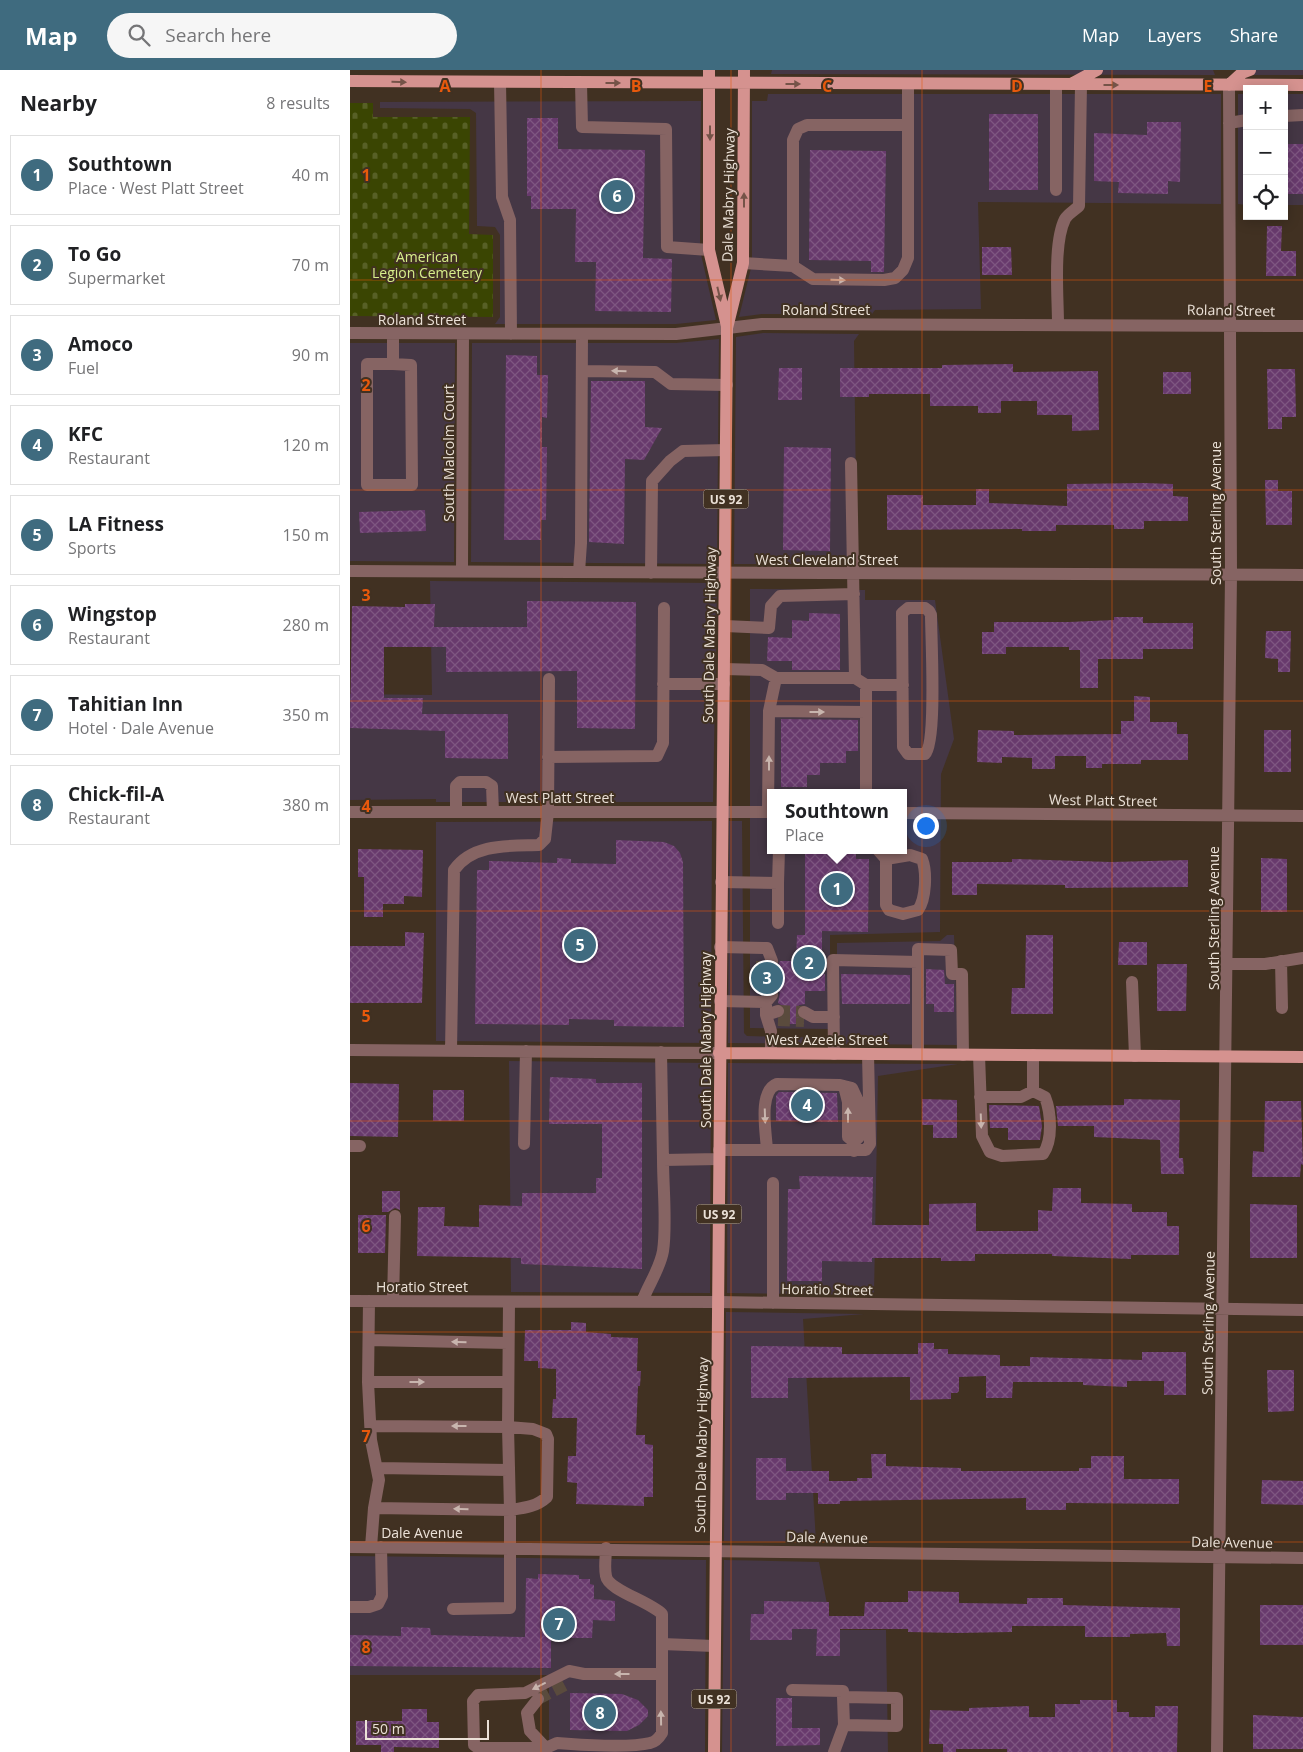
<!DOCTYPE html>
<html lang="en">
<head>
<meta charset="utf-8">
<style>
	body { margin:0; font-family:"Open Sans",sans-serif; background:#f6f6f6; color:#202124 }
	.controls { position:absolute; right:15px; top:15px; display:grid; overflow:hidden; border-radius:0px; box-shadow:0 2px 12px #0003 }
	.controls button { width:45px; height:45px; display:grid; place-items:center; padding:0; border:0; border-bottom:1px solid #e0e0e0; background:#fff; color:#202124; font:25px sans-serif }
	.scale { position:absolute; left:15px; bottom:12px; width:124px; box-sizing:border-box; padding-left:5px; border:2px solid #ebe1d7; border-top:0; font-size:14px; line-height:18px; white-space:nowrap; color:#ebe1d7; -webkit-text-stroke:4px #413122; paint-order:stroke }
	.you { position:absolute; left:575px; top:755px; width:18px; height:18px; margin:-12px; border:4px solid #fff; border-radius:50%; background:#1a73e8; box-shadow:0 0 0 8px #1a73e833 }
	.badge { display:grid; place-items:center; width:32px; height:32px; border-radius:50%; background:#3f6b7f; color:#fff; font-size:16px; font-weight:700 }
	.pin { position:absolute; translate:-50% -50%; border:2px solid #fff; box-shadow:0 1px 5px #0006 }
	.popup { position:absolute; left:417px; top:719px; width:140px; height:65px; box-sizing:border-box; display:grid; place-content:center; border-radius:0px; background:#fff; filter:drop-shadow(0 1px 4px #0005); font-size:16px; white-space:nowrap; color:#757577 }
	.popup b { font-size:19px; color:#202124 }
	.popup::after { content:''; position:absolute; left:50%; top:100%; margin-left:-10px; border:10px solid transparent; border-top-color:#fff }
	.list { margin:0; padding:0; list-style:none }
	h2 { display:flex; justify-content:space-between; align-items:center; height:65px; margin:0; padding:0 20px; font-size:21px }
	h2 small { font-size:16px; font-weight:400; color:#757577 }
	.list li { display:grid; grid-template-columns:32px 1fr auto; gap:15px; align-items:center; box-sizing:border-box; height:80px; margin:0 10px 10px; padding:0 10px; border:1px solid #e0e0e0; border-radius:0px }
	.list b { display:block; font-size:19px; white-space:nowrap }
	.list p { margin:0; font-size:16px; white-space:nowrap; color:#757577 }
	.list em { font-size:16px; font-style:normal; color:#757577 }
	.icon { flex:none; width:28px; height:28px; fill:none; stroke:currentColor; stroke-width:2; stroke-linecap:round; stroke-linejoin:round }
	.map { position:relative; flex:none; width:953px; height:1682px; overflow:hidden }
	header { display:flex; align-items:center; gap:30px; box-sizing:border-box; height:70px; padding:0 25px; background:#3f6b7f; color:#fff }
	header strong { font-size:24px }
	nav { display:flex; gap:28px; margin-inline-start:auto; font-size:18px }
	.search { width:350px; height:45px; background:#f6f6f6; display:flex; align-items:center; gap:12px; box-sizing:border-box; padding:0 18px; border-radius:28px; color:#757577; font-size:19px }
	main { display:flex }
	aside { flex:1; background:#fff }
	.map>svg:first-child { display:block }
	.commercial { fill:#453745; fill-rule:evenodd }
	.cemetery { fill:url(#cemetery-stones) }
	.building { fill:url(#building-cross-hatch) }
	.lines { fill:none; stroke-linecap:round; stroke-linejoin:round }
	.minor-tunnel { stroke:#5a4b3d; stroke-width:12; stroke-dasharray:12 6; stroke-linecap:butt }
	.minor { stroke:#866463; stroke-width:12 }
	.major { stroke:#d5928f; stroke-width:12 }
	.oneway { fill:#755348 }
	.oneway2 { fill:#c8b5ae }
	.grid { fill:none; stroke:#e8590c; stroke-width:1; stroke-opacity:0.55 }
	.labels { text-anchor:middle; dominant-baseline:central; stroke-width:4; stroke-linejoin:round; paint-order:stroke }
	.shield { fill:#413122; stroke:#b8aca1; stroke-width:1 }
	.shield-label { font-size:12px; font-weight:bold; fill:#ebe1d7 }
	.street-label { font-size:14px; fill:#ebe1d7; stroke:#413122 }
	.park-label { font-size:14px; fill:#d7ee8b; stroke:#413122 }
	.grid-label { font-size:16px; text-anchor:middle; font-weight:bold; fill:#e8590c; stroke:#413122; stroke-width:4; stroke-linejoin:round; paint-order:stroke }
</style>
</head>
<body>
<header>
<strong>Map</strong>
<div class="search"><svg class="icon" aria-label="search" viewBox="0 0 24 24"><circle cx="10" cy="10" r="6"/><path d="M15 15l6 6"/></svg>Search here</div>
<nav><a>Map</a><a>Layers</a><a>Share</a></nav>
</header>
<main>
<aside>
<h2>Nearby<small>8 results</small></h2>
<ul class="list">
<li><span class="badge">1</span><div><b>Southtown</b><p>Place · West Platt Street</p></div><em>40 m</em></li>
<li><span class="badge">2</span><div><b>To Go</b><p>Supermarket</p></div><em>70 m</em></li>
<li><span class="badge">3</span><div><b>Amoco</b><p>Fuel</p></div><em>90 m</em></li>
<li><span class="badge">4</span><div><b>KFC</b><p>Restaurant</p></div><em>120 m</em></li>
<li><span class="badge">5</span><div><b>LA Fitness</b><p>Sports</p></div><em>150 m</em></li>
<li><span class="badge">6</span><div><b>Wingstop</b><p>Restaurant</p></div><em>280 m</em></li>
<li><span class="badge">7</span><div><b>Tahitian Inn</b><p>Hotel · Dale Avenue</p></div><em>350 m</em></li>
<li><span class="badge">8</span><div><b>Chick-fil-A</b><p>Restaurant</p></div><em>380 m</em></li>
</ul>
</aside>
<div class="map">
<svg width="953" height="1682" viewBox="0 0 953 1682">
	<defs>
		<pattern id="cemetery-stones" width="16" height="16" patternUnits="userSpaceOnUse" patternTransform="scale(1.25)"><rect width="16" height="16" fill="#3a4502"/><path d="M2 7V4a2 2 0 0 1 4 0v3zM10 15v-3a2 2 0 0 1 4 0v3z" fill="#576026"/></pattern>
		<pattern id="building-cross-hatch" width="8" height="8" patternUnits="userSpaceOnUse" patternTransform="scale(1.25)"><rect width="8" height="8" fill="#683a6d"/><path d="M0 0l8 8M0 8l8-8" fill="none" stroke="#7e5681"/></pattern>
	</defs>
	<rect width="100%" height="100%" fill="#413122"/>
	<path class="commercial" d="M422,0H863L865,5L421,4Z
		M896,0H953V5H894Z
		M418,24H871V134L628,132L631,239L525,240L522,244H412L389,247L402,194V31H417Z
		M888,24H897V135L888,134Z
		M934,24H953V135H934Z
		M351,31L350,180L366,250L326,254H145L150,247V165L145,157L127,156L126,43L120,39L30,38V32Z
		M413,263L509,264L504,271L507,494H384L386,267Z
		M369,269L367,494L121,492L122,273H326Z
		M0,273H105L104,492L0,491Z
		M80,511L367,513L363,732H86V729L0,730V624L82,625Z
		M400,519L515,520V530H585L604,669L591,704L590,862L480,865V959L400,958ZM421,723H553V780H421Z
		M362,751L361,973L86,971V752Z
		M379,751H392L394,963L397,966L480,968L487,959V873L590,871L597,865H604L608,975L378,973Z
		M159,991L361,993L360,1223L161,1222Z
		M378,993L608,994L528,1006L524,1225L377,1223Z
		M376,1242L514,1244L453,1249L466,1472L374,1471Z
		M0,1486L356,1490L355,1682H199V1605H0Z
		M374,1490L469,1492L482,1560H536L538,1682H372Z"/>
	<path class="cemetery" d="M0,33H23V47H120L119,164L143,165V247L0,246Z"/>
	<path class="building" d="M639,44H688V120H639Z
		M177,48H208V79L295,80L293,188L322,189L321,242L245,241L246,192H225L226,139H181V126H177Z
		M797,52H831L830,112L818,111V124L768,123L769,112L744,111V63L797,65Z
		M934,74H953V124H934Z
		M460,80L536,81L534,202H521V191L459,190Z
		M917,156H932L931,181H946V206H916Z
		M632,177H661L662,205H632Z
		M156,285L187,286V305H198L197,348L192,347V377H197L196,450H191V470H154Z
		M663,294V302L748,301L749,360L722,361V345H687V331H651V343H628V336H580V324H519V327H490V298H592V295Z
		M429,298H452V330H428Z
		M917,299H945L946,347H932V359H918Z
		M813,302H841V324H813Z
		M241,311H295V357L312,358L294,390L275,389L274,474L239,472Z
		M434,377L481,378L480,481L433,480Z
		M915,410H928V421H942V455H916Z
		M794,413L823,414V426L838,427V451H794V459H764V455H706V461H672V459L537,460V425H573V435H626V419H639V433L717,436V414Z
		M75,440L76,461L10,463L9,442Z
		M177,531L286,532L285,659L227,658V601L96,602V577H34V628H73L72,644H158V689L95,688V661L0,658L2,536L55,537V534H85L84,557H177Z
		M459,543L490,544V600H442V591H417L418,567L442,568V550L459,551Z
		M764,547H793V553H843V579H793V589H748V618H730V580H719V577H656V584H632V562H644V552H719L764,550Z
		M916,561H941L940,602H928V589L915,588Z
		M784,626L800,627V652H827V664H838V690H791V694H752V698H736V686H705V699H682V688L652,687V693L627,692L628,660L664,661V665L771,664V651H784Z
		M431,649L508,650V681H496V693H470V705H457V717H431Z
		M914,660H941V702H914Z
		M266,770L314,772L324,776L330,783L333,792L334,957L264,956V950L219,949V955L125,954L127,800H139V791L207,793V788L221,789V793L266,794Z
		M8,779L73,780L72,827L54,826V834H33V847H14V807H8Z
		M455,780H506V789H519L518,862L472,861V904H475V921H455V934L449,935L446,942L454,954H428V950L436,943V938L428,933L430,923L427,919L420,917L412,924H407V891H413L417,897L421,899L428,896L430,891H446L447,865H455Z
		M911,788L937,789V842H911Z
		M662,789L761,792L838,790V817L715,818V815L627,814V825H602V792H662Z
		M55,862L74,863L72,933H0V876H55Z
		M676,865H703V944H661L662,918H675Z
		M769,872H797V895H768Z
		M807,894H837L836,941H807Z
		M576,899L594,900L595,914H604V942H584V934H576Z
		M491,904L560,905V934H492Z
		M200,1007L246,1009V1013H292V1199L171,1194V1188L67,1186L68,1137H95L94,1156L129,1157V1135L172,1136V1123H246V1108H252V1054H199Z
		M0,1013L49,1014L48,1067L0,1066Z
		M83,1020H114V1051H83Z
		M429,1022L487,1023L488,1052L426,1051V1026Z
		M572,1029L607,1030V1068H583V1055H572Z
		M774,1029L830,1030L829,1088H833L834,1104H811L810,1070L744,1067V1056H708L706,1036L774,1035Z
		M915,1031H951L953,1095L951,1094L950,1107H902L903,1081L914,1082Z
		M639,1035L689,1036L692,1056L690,1070H658V1058H640Z
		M449,1106L523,1107L522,1155H579V1134L626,1133V1161H688V1140L702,1141L703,1118H731V1133L782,1134V1142H817V1156H829V1185H781V1189L702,1186V1184H625V1191H591V1188H522V1192L472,1191V1211H437L438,1119H450Z
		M32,1121H50V1140L45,1138L38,1142H32Z
		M900,1134L947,1135V1188H900Z
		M8,1145H36L35,1183H8Z
		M221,1252L236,1253V1262L261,1264V1267L288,1268L287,1301H291L290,1316H288L286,1365H295V1374L303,1375V1427H294V1436L226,1434L227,1413L217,1412L218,1386H226L227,1348H202L203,1329H206V1299L188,1298V1291H174L175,1260H221Z
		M568,1273H584V1279H598V1284L650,1285V1296H680V1287L792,1290V1282H836V1325H814V1311H777V1317L733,1315V1312H663L662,1328H636V1306L609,1307V1321L607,1323H601V1329L560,1330V1307L438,1308V1328H401V1276L492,1277V1284H568Z
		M917,1300H944V1341L918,1342Z
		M521,1384H536V1396L611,1398V1401H729V1398H741V1386H774V1409H829V1434L716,1433V1440H676V1428L490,1431V1434H468V1423H436V1430H406V1388H436V1401H479V1411H507V1408H522Z
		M912,1410L953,1411V1435L911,1434Z
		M188,1504L229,1505V1509H240V1514L244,1515V1529L265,1531V1551L243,1550L242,1568H201V1598L0,1596V1565L51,1566V1557L80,1558L81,1565L175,1567L176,1508L188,1509Z
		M558,1521L609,1522V1533L677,1534V1528H713V1535L830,1538V1576H817L816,1563L780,1564V1567H735V1556H662V1562L608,1563L558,1562V1559H490V1586H466L467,1559H442V1570H400L401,1544H414V1531L479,1532V1546H514L515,1532H558Z
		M910,1535H953V1575H910Z
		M220,1623L272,1624L288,1630L298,1640V1646L289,1655L277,1661L220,1660Z
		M426,1628H442V1658H470V1675L426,1676Z
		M730,1630H767V1642H779V1647H805V1636H828L827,1682H657V1679H606V1682H593V1674H579L580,1640L619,1641V1638L679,1636V1647H705V1634H730Z
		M52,1639H77V1652H89V1678L44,1677V1682H31V1675H6V1651H52Z
		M903,1645L953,1647V1679H903Z"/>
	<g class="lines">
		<path class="minor-tunnel" d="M412,891V925
			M422,925V891
			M428,941L454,942
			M428,950L454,951
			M188,1629L219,1613"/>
		<path class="minor" d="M150,12L152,127L160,150L161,264
			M231,13L232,57L316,59L317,177L359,180
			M706,15V120
			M934,46L953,45
			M879,53L897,50
			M393,193L443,196L463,209L534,210L545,208L553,200L558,188V14
			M443,196V70L448,59L457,55H558
			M708,254C708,227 703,173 715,149C718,144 725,140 729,136L731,15
			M0,263L326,264L412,254L953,256
			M43,264V294H17V415H62L61,295L43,294
			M232,301L305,302L321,314L377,315
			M501,393L505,608L516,615V723
			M0,501L953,505
			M112,501L113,264
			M229,502L231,473L232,264
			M301,503L302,411L320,391L333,381L376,380
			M558,538H575L579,541L581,545C581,566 587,673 575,684H558L553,677L552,543Z
			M375,556L419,558L421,536L430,526L504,524
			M374,599L412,600L426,608H505
			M313,614H374
			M516,615H553
			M419,641L516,642
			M198,687L307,686L313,673L314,538
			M0,742H421
			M106,742V716L110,712H136L142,716L143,742
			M418,742L419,641L426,608
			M553,743L953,746
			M528,780L536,789V835L539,840L553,844L568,840C576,829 577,802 572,789L560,785L536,789
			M371,812L428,813L429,780
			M428,853V813
			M370,877L417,878L422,891
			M931,891L932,938
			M878,894H915L953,888
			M782,912L785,986
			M422,925L416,932V945L428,941
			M370,931L416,932
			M454,942L463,947H484
			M416,945L421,961V983
			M0,980L369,983
			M101,981L104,800C123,773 160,776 189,775L195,769L198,742L199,609
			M311,982L313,1090L369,1089
			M484,984L483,890L568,892
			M568,984V879L601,880L602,904H612L613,985
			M629,985L632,1066L640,1082L652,1086L693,1084C703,1070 701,1042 695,1027L683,1021
			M683,985V1021
			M494,1016L498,1032V1067L504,1072
			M630,1027H671L683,1021
			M174,1074L176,981
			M0,1076H10
			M369,1080H516L520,1074L518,984
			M417,1080C416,1062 408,1021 427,1014L490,1015L502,1018L508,1031L509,1067L504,1072V1081
			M0,1231L368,1232L953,1240
			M19,1231L18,1312L21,1370L29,1410L24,1438L21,1477
			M43,1231L45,1146
			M292,1232C298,1215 310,1199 313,1181C317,1155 313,1117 313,1090
			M423,1233V1113
			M19,1270L158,1273
			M18,1312H158
			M21,1356L158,1357L160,1440L24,1438
			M27,1398L158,1400
			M0,1477L953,1488
			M256,1478C256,1487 254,1497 256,1506C258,1520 299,1531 312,1544V1663C309,1668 306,1672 300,1673C280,1678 230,1675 207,1673L196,1678H128L124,1675L123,1631L128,1625L175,1623L219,1601L234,1604H311
			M0,1537H19L28,1534L32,1526L31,1477
			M103,1539L160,1538V1440C174,1438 186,1437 197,1427L198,1369L196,1364L183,1359L158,1357L159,1232
			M312,1574L364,1576
			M442,1620L493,1621V1627
			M188,1629L177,1643L180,1661L196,1678V1682
			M484,1682L494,1655L493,1627L547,1628V1656L494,1655
			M867,1682L881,505L879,15"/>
		<path class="major" d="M359,0V180L377,256
			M0,11L953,15
			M721,14L747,0
			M879,15L892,3L900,0
			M369,983L953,987
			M364,1682L377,258L393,193L394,0"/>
	</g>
	<defs><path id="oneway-solid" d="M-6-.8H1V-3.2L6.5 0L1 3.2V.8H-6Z" transform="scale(1.25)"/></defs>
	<g class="oneway">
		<use href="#oneway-solid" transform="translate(49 12) rotate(1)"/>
		<use href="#oneway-solid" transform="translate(263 13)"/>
		<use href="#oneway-solid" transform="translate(443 14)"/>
		<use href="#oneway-solid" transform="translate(761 15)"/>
		<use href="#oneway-solid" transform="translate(360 63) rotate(90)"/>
		<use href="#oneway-solid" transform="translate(394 130) rotate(-90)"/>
		<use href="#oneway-solid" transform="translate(369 224) rotate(77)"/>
	</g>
	<g class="oneway2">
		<use href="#oneway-solid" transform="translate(488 210) rotate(1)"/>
		<use href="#oneway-solid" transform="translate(269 301) rotate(-179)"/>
		<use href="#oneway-solid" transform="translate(467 642)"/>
		<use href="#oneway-solid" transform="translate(419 693) rotate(-90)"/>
		<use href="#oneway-solid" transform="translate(498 1045) rotate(-90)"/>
		<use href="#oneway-solid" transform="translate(415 1046) rotate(88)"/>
		<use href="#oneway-solid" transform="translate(631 1051) rotate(88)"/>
		<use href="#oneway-solid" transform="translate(109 1272) rotate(-179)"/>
		<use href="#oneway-solid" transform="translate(67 1312)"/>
		<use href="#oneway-solid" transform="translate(109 1356) rotate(-180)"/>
		<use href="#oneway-solid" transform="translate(111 1439) rotate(-179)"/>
		<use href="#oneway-solid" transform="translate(272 1604) rotate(180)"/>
		<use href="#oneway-solid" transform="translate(189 1616) rotate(153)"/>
		<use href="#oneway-solid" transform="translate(311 1648) rotate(-91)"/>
	</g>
	<path class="grid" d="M191,0V1682M381,0V1682M572,0V1682M762,0V1682M0,210H953M0,420H953M0,631H953M0,841H953M0,1051H953M0,1262H953M0,1472H953"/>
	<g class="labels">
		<g class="shield">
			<rect x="353.5" y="419.5" width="45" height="19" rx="4"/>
			<rect x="346.5" y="1134.5" width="45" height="19" rx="4"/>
			<rect x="341.5" y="1619.5" width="45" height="19" rx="4"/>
		</g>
		<g class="shield-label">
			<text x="376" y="429">US 92</text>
			<text x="369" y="1144">US 92</text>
			<text x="364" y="1629">US 92</text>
		</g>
		<g class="street-label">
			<text transform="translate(378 125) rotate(-89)">Dale Mabry Highway</text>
			<text x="476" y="239">Roland Street</text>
			<text transform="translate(881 240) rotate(1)">Roland Street</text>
			<text x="72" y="249">Roland Street</text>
			<text transform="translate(98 383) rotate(-90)">South Malcolm Court</text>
			<text transform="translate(865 443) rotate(-90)">South Sterling Avenue</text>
			<text x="477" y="489">West Cleveland Street</text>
			<text transform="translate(359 565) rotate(-89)">South Dale Mabry Highway</text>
			<text x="210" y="727">West Platt Street</text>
			<text transform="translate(753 730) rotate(1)">West Platt Street</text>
			<text transform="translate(863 848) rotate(-90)">South Sterling Avenue</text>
			<text x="477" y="969">West Azeele Street</text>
			<text transform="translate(355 970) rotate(-90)">South Dale Mabry Highway</text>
			<text x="72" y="1216">Horatio Street</text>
			<text transform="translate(477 1219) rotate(1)">Horatio Street</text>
			<text transform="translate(858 1253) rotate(-89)">South Sterling Avenue</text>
			<text transform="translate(351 1375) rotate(-89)">South Dale Mabry Highway</text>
			<text x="72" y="1462">Dale Avenue</text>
			<text transform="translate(477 1467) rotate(1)">Dale Avenue</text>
			<text transform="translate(882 1472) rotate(1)">Dale Avenue</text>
		</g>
		<g class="park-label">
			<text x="77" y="186">American<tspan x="77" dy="16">Legion Cemetery</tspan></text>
		</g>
	</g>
	<g class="grid-label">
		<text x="95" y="22">A</text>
		<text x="286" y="22">B</text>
		<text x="477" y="22">C</text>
		<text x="667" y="22">D</text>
		<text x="858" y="22">E</text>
		<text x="16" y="111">1</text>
		<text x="16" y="321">2</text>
		<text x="16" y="531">3</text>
		<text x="16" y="742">4</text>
		<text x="16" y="952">5</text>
		<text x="16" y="1162">6</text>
		<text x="16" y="1372">7</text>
		<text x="16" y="1583">8</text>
	</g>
</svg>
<div class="controls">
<button>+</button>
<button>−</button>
<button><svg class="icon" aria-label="locate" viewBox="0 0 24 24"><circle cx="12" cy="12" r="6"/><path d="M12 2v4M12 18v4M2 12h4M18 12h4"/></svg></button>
</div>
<div class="scale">50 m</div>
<div class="you"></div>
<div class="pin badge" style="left:487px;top:819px">1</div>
<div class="popup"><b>Southtown</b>Place</div>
<div class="pin badge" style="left:459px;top:893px">2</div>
<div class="pin badge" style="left:417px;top:908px">3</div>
<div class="pin badge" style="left:457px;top:1035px">4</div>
<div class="pin badge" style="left:230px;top:875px">5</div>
<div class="pin badge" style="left:267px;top:126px">6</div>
<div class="pin badge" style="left:209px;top:1554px">7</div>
<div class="pin badge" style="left:250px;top:1643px">8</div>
</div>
</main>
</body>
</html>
